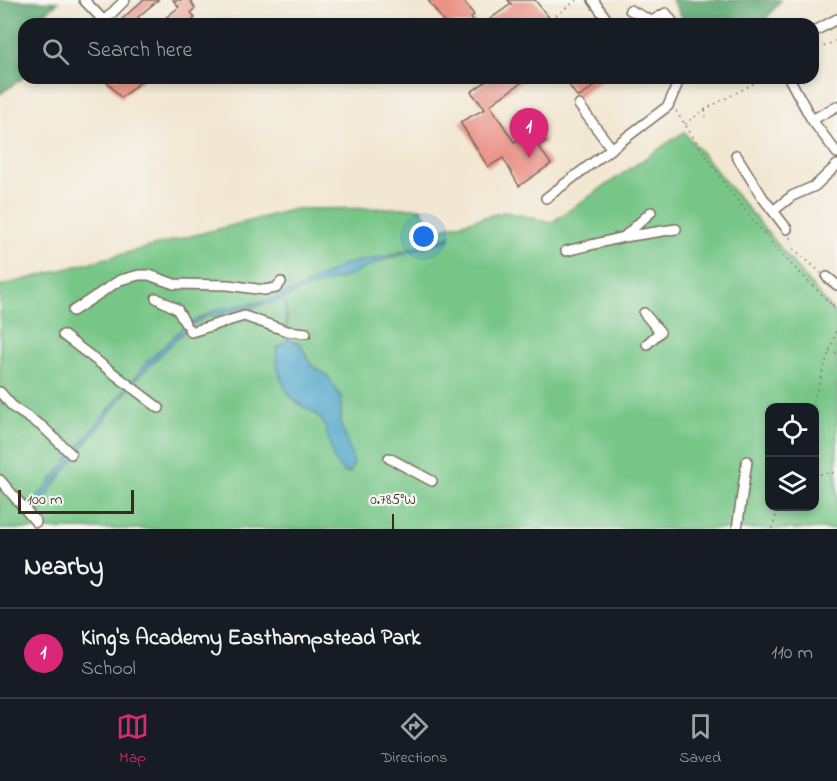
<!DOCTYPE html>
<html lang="en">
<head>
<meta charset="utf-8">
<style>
	body { margin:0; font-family:"Indie Flower",sans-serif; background:#242831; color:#f1f3f6 }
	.controls { position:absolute; right:18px; bottom:18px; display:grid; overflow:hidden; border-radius:12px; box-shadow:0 3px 9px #0003 }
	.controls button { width:54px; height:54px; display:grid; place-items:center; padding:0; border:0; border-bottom:2px solid #363941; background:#171b24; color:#f1f3f6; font:30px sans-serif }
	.scale { position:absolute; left:18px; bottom:15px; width:116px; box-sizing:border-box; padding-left:6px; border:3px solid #3b2a1e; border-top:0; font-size:16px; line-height:21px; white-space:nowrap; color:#3b2a1e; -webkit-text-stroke:4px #f6f6f2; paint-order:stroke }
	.you { position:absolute; left:424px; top:237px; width:21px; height:21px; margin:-15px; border:4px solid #fff; border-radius:50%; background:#1a73e8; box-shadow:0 0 0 9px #1a73e833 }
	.badge { display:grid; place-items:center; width:39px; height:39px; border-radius:50%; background:#db2777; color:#fff; font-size:20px; font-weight:700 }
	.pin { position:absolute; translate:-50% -50px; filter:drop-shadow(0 2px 3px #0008) }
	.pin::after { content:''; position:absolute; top:32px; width:21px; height:18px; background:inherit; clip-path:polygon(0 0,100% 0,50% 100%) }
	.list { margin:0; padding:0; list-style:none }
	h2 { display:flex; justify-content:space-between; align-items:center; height:78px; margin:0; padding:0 24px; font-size:26px }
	h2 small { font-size:20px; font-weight:400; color:#9ea1a6 }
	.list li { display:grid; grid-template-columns:39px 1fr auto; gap:18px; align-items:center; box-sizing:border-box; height:90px; padding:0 24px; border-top:2px solid #363941 }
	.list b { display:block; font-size:22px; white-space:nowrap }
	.list p { margin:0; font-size:20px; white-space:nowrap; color:#9ea1a6 }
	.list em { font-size:20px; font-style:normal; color:#9ea1a6 }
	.icon { flex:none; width:33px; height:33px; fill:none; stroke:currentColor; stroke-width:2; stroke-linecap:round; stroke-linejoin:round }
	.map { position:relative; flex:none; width:837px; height:529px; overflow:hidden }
	.search { position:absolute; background:#171b24; box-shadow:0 3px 9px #0003; left:18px; right:18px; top:18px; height:66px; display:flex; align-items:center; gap:15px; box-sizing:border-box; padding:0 21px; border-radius:18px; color:#9ea1a6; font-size:22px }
	.sheet { height:168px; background:#171b24 }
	nav { display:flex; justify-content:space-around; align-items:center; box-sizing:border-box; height:84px; border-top:2px solid #363941; background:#171b24; font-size:16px; color:#9ea1a6 }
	nav a { display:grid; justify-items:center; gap:3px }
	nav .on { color:#db2777 }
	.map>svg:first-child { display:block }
	.green { fill:#77c687; stroke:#597852; stroke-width:1.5; fill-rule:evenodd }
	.forest { fill:#61ab74; stroke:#4e6a49; stroke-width:1.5 }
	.water { fill:#4ba5c9; stroke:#436874; stroke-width:1.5 }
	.building { fill:#ea9387 }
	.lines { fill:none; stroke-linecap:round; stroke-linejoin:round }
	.minor-casing { stroke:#7b6c5d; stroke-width:12 }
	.path { stroke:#7b6c5d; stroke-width:1.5; stroke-dasharray:1.5 4.5; stroke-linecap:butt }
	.minor { stroke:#fff; stroke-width:9 }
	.ticks { fill:none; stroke:#3b2a1e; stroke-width:2 }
	.ticks-label { font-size:15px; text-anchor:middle; fill:#3b2a1e; stroke:#f6f6f2; stroke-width:4.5; stroke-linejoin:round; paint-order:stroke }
</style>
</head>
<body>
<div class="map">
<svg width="837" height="529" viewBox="0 0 837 529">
	<rect width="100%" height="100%" fill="#f6f6f2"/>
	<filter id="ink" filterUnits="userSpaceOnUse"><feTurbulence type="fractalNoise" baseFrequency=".0167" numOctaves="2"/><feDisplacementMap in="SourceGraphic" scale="12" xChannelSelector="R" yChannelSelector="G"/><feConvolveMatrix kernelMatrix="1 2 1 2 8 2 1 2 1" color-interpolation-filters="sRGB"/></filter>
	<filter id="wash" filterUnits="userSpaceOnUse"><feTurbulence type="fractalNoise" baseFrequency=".008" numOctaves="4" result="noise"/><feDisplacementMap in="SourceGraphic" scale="24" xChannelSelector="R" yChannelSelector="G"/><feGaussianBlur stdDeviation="1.35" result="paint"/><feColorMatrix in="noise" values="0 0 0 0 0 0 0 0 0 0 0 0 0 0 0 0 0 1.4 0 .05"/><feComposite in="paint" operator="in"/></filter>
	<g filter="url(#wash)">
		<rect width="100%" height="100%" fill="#f2e7d2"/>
		<path class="green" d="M684,132L837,316V529H0V286L295,209L421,208L432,231L504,212L552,222ZM770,407H814V506H770Z"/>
		<path class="forest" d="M0,0L58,2L33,24H24V77L0,94Z
			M672,0H781L762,24H686Z"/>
		<path class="water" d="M451,236L449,240L386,259L345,277L299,291L298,289L346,264L388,256Z
			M296,290L297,293L275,302L206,317L190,326L136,379L52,487L38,514L34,515L29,508L147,362L186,325L215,310L261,302Z
			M285,299L289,340L300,343L312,366L327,375L341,397V425L354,463L351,472L346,473C328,462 332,440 323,423C318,413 310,411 302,406C284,396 274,367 277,348L287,341Z"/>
		<g id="blocks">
			<path class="building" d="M143,0H158L138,17L144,24H125L121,20Z
				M173,0H190L195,8L191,12L195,18L188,24H158L179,7Z
				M428,0H463L474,15L471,17L476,24H445Z
				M508,0H535L554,24H483L511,4Z
				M104,78H145L121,98Z
				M491,78H528L490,105L514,142L536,127L546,142L538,146L551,164L519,186L503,158L488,167L460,122L485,109L471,92Z
				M564,78H605L578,98Z"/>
		</g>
	</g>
	<g filter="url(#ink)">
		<use href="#blocks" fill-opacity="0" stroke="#7b6c5d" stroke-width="1.5"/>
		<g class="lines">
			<g class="minor-casing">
				<path id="minor" d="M84,0L104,21L125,0
					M593,0L610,24
					M630,10L652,21L666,13L674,24
					M813,32L837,19
					M789,78L812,120L837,153
					M579,105L612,149
					M812,120L837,106
					M736,155L763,198L787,229
					M546,198L668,106L680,78
					M773,211L792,196L815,186L837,165
					M624,237L651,212
					M566,251L624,237L676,229
					M827,277L837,285
					M156,298L177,309L185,323
					M73,311L120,280L139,275H149L174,284L228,285L264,290L276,288L281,282
					M644,313L660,332L647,344
					M189,329L191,332L244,316L287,331L306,333
					M63,335L159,408
					M0,392L14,408L43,427L71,454
					M389,458L432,481
					M0,480L36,522
					M737,529L747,461"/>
			</g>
			<path class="path" d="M551,19L577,0
				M813,52L837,40
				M705,110L706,117
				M676,111L728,189L780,253L837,310
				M685,124L704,110L764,78
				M790,237L793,248L821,273
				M832,305L837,303
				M829,351L837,353
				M811,407L837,328
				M814,475L837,472
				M772,529L779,506"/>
			<use href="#minor" class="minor"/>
		</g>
	</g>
	<path class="ticks" d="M393,514V529"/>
	<g class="ticks-label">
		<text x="393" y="504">0.785°W</text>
	</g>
</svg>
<div class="controls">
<button><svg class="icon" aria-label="locate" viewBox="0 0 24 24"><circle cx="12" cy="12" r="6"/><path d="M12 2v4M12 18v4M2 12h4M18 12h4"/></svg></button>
<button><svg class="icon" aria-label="layers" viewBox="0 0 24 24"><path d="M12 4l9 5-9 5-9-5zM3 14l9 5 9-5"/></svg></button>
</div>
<div class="scale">100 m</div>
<div class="you"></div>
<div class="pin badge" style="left:529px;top:158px">1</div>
<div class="search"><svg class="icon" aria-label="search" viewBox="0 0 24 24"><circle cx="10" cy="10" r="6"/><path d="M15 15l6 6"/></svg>Search here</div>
</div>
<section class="sheet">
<h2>Nearby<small></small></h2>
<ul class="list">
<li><span class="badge">1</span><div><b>King's Academy Easthampstead Park</b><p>School</p></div><em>110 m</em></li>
</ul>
</section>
<nav>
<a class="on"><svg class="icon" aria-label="map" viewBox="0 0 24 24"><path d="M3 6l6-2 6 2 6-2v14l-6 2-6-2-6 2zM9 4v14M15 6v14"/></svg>Map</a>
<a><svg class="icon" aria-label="directions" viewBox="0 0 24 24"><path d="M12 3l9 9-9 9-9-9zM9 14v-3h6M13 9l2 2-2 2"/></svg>Directions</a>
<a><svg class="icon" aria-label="saved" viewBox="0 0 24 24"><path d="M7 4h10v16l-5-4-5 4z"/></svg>Saved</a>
</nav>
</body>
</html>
